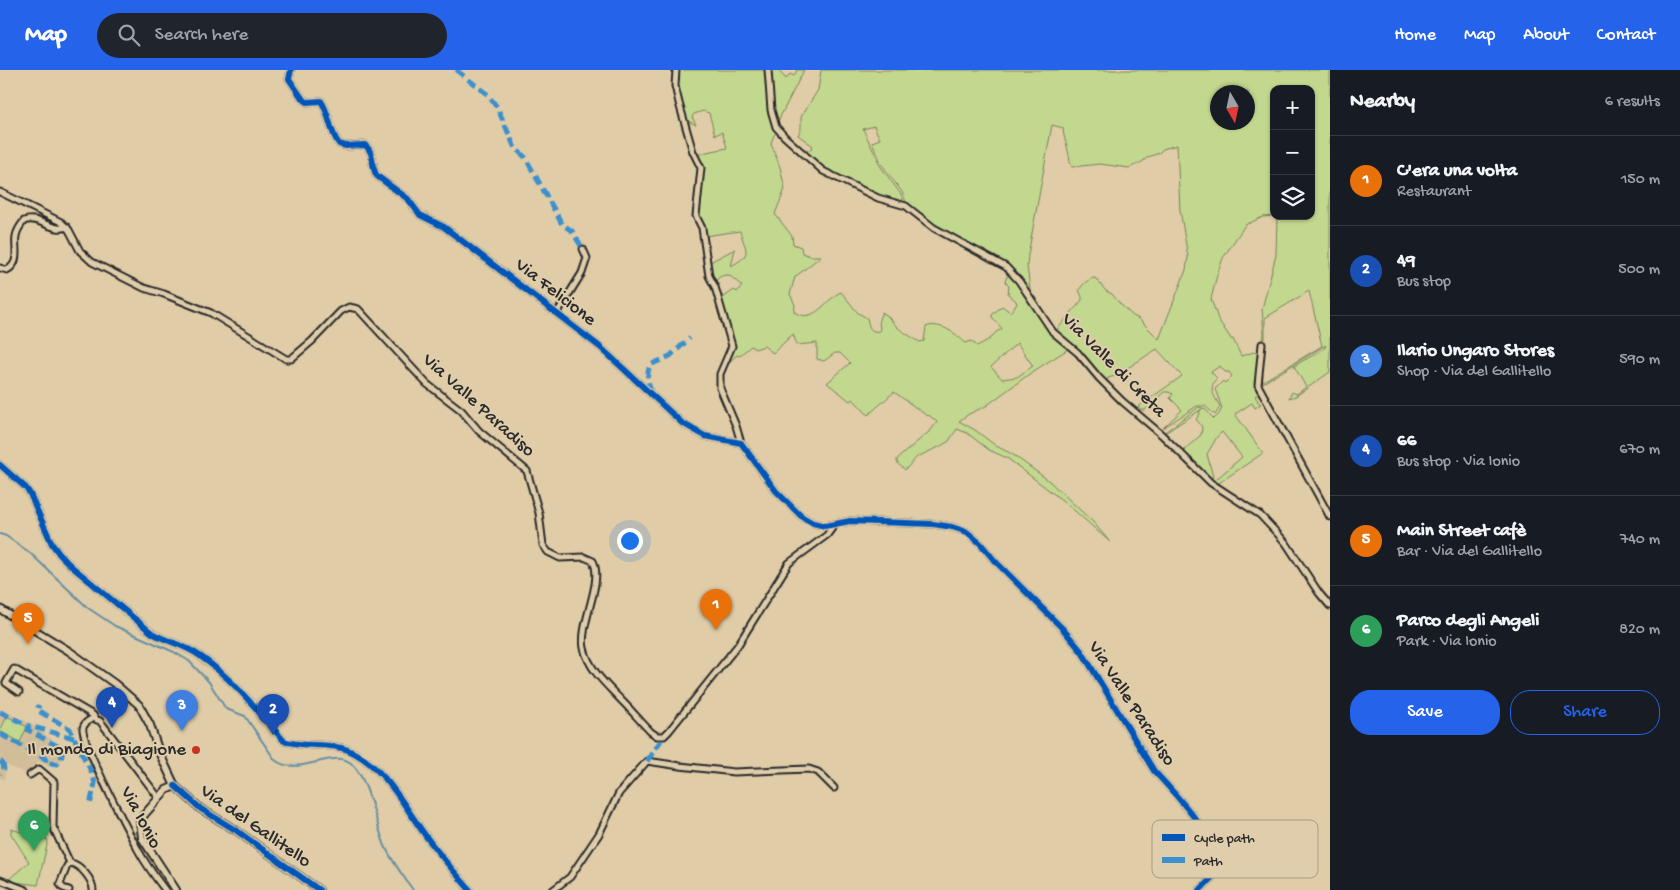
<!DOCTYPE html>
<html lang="en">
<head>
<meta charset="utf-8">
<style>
	body { margin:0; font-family:"Gochi Hand",sans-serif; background:#20242c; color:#f1f3f6 }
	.controls { position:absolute; right:15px; top:15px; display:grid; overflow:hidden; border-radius:10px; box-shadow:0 1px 4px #0004 }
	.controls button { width:45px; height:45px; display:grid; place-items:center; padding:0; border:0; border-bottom:1px solid #363941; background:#171b24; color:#f1f3f6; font:25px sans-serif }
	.compass { position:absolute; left:1210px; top:15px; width:45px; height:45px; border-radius:50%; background:#171b24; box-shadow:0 1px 4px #0004; rotate:171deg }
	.you { position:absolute; left:629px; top:470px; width:18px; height:18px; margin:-12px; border:4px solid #fff; border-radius:50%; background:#1a73e8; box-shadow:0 0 0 8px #1a73e833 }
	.badge { display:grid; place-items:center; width:32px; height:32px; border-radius:50%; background:#2563eb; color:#fff; font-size:16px; font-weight:700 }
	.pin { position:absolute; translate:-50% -41px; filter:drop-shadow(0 1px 2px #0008) }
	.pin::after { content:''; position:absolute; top:26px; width:18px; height:15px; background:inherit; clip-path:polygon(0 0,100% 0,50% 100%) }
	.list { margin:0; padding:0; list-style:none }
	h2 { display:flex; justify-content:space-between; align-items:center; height:65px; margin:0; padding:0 20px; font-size:21px }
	h2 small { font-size:16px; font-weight:400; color:#9ea1a6 }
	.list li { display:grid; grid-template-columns:32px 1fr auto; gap:15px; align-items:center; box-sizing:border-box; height:90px; padding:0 20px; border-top:1px solid #363941 }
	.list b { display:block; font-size:19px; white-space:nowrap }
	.list p { margin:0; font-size:16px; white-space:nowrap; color:#9ea1a6 }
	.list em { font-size:16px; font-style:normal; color:#9ea1a6 }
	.actions { display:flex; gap:10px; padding:15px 20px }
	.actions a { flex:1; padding:11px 0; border:1px solid #2563eb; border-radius:20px; text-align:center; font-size:18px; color:#2563eb }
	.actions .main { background:#2563eb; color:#fff }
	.icon { flex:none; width:28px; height:28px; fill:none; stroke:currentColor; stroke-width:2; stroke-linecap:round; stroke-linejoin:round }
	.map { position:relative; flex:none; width:1330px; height:820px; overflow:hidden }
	header { display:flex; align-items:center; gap:30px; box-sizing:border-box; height:70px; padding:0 25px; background:#2563eb; color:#fff }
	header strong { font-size:24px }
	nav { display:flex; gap:28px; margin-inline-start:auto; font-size:18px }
	.search { width:350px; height:45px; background:#20242c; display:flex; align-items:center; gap:12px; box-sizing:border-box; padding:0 18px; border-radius:28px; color:#9ea1a6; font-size:19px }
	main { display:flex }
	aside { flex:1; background:#171b24 }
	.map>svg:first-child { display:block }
	.built { fill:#d2bd99 }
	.green { fill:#c2d88e; stroke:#76825c; fill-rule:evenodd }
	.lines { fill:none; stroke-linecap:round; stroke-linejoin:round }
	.stream { stroke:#6890a2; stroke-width:2 }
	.minor-casing { stroke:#2b2b2b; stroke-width:9 }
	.tertiary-casing { stroke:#2b2b2b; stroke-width:10 }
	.minor { stroke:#dfcdab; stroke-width:5 }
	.tertiary { stroke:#dfcdab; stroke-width:6 }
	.quiet { stroke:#3b90cd; stroke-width:5; stroke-dasharray:10 5; stroke-linecap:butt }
	.cycleway-casing { stroke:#dfcdab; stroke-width:9 }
	.cycleway { stroke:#0057b8; stroke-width:6 }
	.poi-dot { fill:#c8321e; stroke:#dfcdab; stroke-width:2 }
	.labels { text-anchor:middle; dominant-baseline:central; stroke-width:4; stroke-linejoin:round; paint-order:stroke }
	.street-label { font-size:19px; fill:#2b2b2b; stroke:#dfcdab }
	.poi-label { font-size:19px; fill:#2b2b2b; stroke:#dfcdab; text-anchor:end }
	.key { fill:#dfcdab; stroke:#a99c85; stroke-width:1 }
	.key-label { font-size:14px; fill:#2b2b2b }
</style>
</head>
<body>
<header>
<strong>Map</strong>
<div class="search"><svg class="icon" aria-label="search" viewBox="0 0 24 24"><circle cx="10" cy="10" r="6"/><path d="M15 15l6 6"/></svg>Search here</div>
<nav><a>Home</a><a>Map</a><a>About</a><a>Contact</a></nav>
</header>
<main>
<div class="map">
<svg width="1330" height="820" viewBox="0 0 1330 820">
	<rect width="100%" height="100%" fill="#e0cca7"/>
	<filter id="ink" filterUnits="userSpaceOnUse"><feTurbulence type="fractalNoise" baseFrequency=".02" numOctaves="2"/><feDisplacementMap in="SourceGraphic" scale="10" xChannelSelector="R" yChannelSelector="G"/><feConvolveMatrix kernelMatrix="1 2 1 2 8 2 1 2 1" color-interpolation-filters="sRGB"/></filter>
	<g filter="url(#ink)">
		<path class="built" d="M0,639L29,653L64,679L65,683L59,694L57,695L51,692L49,696L38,691L30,705L6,695L5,709L0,708Z"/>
		<path class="green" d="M679,0H764L770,46L777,62L774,65L771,73L780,97L785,119L775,144L792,166L793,174L801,177L802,183L810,186H821L795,207L790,224L795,235L794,242C815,255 825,229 841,222L858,243L867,248C869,256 869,263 880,261L879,249L882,242C891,248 891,251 897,257C899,259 917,271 920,272L924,271L926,257C938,251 958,264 965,273L972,271L977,276L990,269L996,262L1002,259L992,247V245L1002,236L1010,242L1017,234L1016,231L1008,224L1009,216L1005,212L1007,206L1011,205L1026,223L1052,263L1070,278L1032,302L986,336L969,344L959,351L975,360L996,376L1012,384L1048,410L1093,452L1110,472L1067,434L1007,388L989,380L967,363L957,359L949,371L941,376L917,387L905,400C902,396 896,395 897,389L931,360L937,352L930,346L926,345L894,322L868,345L853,329L850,331L827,313L850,293L840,283H835L824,291L817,289V273L797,275L793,264L773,283L764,276L755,279L751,276L739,286L737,285L727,294L731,279L715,219L724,227L734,220L737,222L742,216L729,205C721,205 717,207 714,215L710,192L735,179L731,196C753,184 746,182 740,161L704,166L697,144L702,110L697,86L702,83L727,78L722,62L715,65L709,43L703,41L694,44L692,47L696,55L684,49L678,22ZM1017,273L1033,296L1017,307L1002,309L991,297Z
			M766,0H778L786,9L790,4L794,6L797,0H804L777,53L774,54Z
			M821,0H1330V302L1296,326L1289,328L1292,322L1297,324L1306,317L1294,296L1324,279L1326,275L1258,316L1260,313L1322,276L1309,221L1265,248V274L1261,299L1264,263L1262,239L1276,185L1277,146H1311V19H1274V146L1263,147L1245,155L1223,188L1217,205L1211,229L1218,249L1231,269H1233L1241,286L1257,281L1258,279L1261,280L1255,314L1260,326L1259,324L1255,326L1259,333L1261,334L1255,338L1252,333L1235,344L1263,383L1216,415L1213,412L1242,387L1222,362L1217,367L1207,384L1213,407L1211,409L1184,382L1185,379L1201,365L1202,357L1196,349L1200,344L1199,342L1202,339L1165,363L1180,378L1179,379L1162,364L1199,337L1205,339L1214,349L1219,344L1222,338L1215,319L1223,311L1225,313L1232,306L1229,302H1225L1220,296L1211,302L1217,308C1207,319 1215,326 1220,337L1215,345L1205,336H1197L1163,358L1182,340L1170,328L1173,324L1168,322H1164L1145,340H1140L1138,337L1182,306L1157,279L1115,306L1108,308L1106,313L1055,262L1082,230V227L1079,220C1082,215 1089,208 1095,208L1106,221L1112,224L1120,234L1133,246L1139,249L1159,269L1186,200L1188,187L1180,140L1177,75L1163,79L1159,83L1148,87L1142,92L1129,98L1100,94L1072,97C1069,92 1070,87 1068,81C1067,73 1063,67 1063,58L1052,55L1028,185L1027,196L1031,227L1013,204L938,159L908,137L902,122L882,95L872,72L880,69L874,56L863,59L881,97L902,126L904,135L878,128L825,100L809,87L808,83L804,79L811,80L813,76L798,65L801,59V47L818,20ZM1218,22H1248V52H1218Z
			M7,646L27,657L20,672L0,661Z
			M11,759L48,770L38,815L15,812L9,809L29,792L11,764Z"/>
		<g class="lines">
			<path class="stream" d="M0,464L6,466L29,482L88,538L115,556L174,582L189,591L209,612L226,639L245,646L275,690C293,705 322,686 342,689C367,692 376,759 386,778C393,793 404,807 413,820"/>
			<g class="minor-casing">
				<path id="minor" d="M291,0L289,9L302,28L307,32L321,31C330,44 329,61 339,74L346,76L365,75C376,84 370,96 377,106L408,129L420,145L444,157L600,277L682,353L705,366L741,373L776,421L801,446L813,453L825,456L850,451L933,454L952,457L967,462L980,473L994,490L1062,558L1082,582L1154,701C1170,718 1222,775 1222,797L1200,820
					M676,0L675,16L679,33L693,82L701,98L696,146L702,158L709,206L715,217L732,276L720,304V318L736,356L741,373
					M768,0L771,40L776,57L785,67L823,101L878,128L906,136L934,158L1006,197L1019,211L1053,262L1078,283L1099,308L1122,331L1162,365L1211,413L1260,445L1276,462L1286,473L1319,523L1330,536
					M0,122L61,152L69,160L80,181L92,192L144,218L164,224L211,243L286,289H291L312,271L341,241L349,237L358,239L427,314L461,340L479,361L527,401L539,443L543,475L548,482L560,488L584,487L593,491C604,512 579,554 584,578C589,600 607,615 622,631C632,641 641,652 651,662L657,666H664L669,661L738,575L789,493L827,465L835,454
					M0,198L7,200C21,193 14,177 16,166C17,160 20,156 24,151C39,145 52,163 67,157
					M557,243L582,203L587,188L583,179
					M1262,274L1258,315L1330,447
					M0,395L26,418L30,424L52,474L60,485L71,496L152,563C167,572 186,575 200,586C233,609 258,641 284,671C304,678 328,672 348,680C387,697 406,741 431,773C443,789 457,805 470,820
					M19,622L6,613L14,599L93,645L97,650
					M30,705L39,699L54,712L53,757L70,793
					M159,728L100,651L93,648C88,651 84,653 83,658C80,670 129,762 137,778C145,793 155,807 165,820
					M0,810L26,820
					M69,820L63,818L60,814L67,796L70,793C80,794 93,810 93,820
					M553,820L570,807L599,764L619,723L647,691L680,696L734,702L809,699L818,702L834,718"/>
			</g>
			<g class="tertiary-casing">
				<path id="tertiary" d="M0,539L69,581L115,614L139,635L150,655L159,682L175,716L201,739L237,761L319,820
					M175,716L166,720L144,745L140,751L142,768L176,820"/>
			</g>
			<use href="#minor" class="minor"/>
			<use href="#tertiary" class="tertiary"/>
			<path class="quiet" d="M456,0L487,24L497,37L515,78L525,87L562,154L572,161L583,179
				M651,322C648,312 646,305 650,295L670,286L690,268
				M0,642L29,656
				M0,664L46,689L45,692L57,694L61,690L63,679L28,660L29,656L74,668L70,659L37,640L39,635
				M74,668L92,703L95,713L90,735
				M0,691L3,694L4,699L0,704
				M647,691L664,666"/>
			<g class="cycleway-casing">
				<path id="cycleway" d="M291,0L289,9L302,28L307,32L321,31C330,44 329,61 339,74L346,76L365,75C376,84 370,96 377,106L408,129L420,145L444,157L600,277L682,353L705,366L741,373L776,421L801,446L813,453L825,456L850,451L933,454L952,457L967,462L980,473L994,490L1062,558L1082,582L1154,701C1170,718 1222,775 1222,797L1200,820
					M0,395L26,418L30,424L52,474L60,485L71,496L152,563C167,572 186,575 200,586C233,609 258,641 284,671C304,678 328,672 348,680C387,697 406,741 431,773C443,789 457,805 470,820
					M175,716L201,739L237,761L319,820"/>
			</g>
			<use href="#cycleway" class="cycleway"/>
		</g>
	</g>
	<circle class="poi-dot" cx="196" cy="680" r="5"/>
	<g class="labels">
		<g class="street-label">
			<text transform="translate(555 223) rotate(38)">Via Felicione</text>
			<text transform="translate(1113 296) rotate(45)">Via Valle di Creta</text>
			<text transform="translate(478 336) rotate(42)">Via Valle Paradiso</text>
			<text transform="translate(1131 634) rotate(57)">Via Valle Paradiso</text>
			<text transform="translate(140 748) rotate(62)">Via Ionio</text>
			<text transform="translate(255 757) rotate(35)">Via del Gallitello</text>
		</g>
		<g class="poi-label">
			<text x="186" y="680">Il mondo di Biagione</text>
		</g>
	</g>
	<rect x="1152" y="750" width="166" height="58" rx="8" class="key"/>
	<rect x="1162" y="764" width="23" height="7" fill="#0057b8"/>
	<rect x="1162" y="787" width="23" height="6" fill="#3b90cd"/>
	<g class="key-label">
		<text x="1194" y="772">Cycle path</text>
		<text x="1194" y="795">Path</text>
	</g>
</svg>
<div class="controls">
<button>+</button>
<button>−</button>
<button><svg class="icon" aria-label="layers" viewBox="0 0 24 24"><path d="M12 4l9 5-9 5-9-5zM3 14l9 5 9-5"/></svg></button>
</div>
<svg class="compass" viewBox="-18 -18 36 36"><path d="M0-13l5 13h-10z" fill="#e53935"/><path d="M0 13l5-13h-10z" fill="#9ea1a6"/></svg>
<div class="you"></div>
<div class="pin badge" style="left:716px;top:560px;background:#e8710a">1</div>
<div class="pin badge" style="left:273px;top:665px;background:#1a4fb4">2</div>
<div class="pin badge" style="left:182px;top:661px;background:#3f7fe0">3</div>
<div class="pin badge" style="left:112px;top:658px;background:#1a4fb4">4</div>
<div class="pin badge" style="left:28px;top:574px;background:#e8710a">5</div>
<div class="pin badge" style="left:34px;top:781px;background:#2e9e5b">6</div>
</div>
<aside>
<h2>Nearby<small>6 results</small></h2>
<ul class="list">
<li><span class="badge" style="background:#e8710a">1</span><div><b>C'era una volta</b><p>Restaurant</p></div><em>150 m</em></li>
<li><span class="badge" style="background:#1a4fb4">2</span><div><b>49</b><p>Bus stop</p></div><em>500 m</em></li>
<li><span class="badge" style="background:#3f7fe0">3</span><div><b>Ilario Ungaro Stores</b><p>Shop · Via del Gallitello</p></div><em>590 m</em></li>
<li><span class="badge" style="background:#1a4fb4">4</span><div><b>66</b><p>Bus stop · Via Ionio</p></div><em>670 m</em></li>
<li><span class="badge" style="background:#e8710a">5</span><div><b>Main Street cafè</b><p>Bar · Via del Gallitello</p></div><em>740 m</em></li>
<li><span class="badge" style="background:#2e9e5b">6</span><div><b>Parco degli Angeli</b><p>Park · Via Ionio</p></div><em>820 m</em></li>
</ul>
<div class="actions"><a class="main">Save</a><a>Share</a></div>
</aside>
</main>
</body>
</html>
